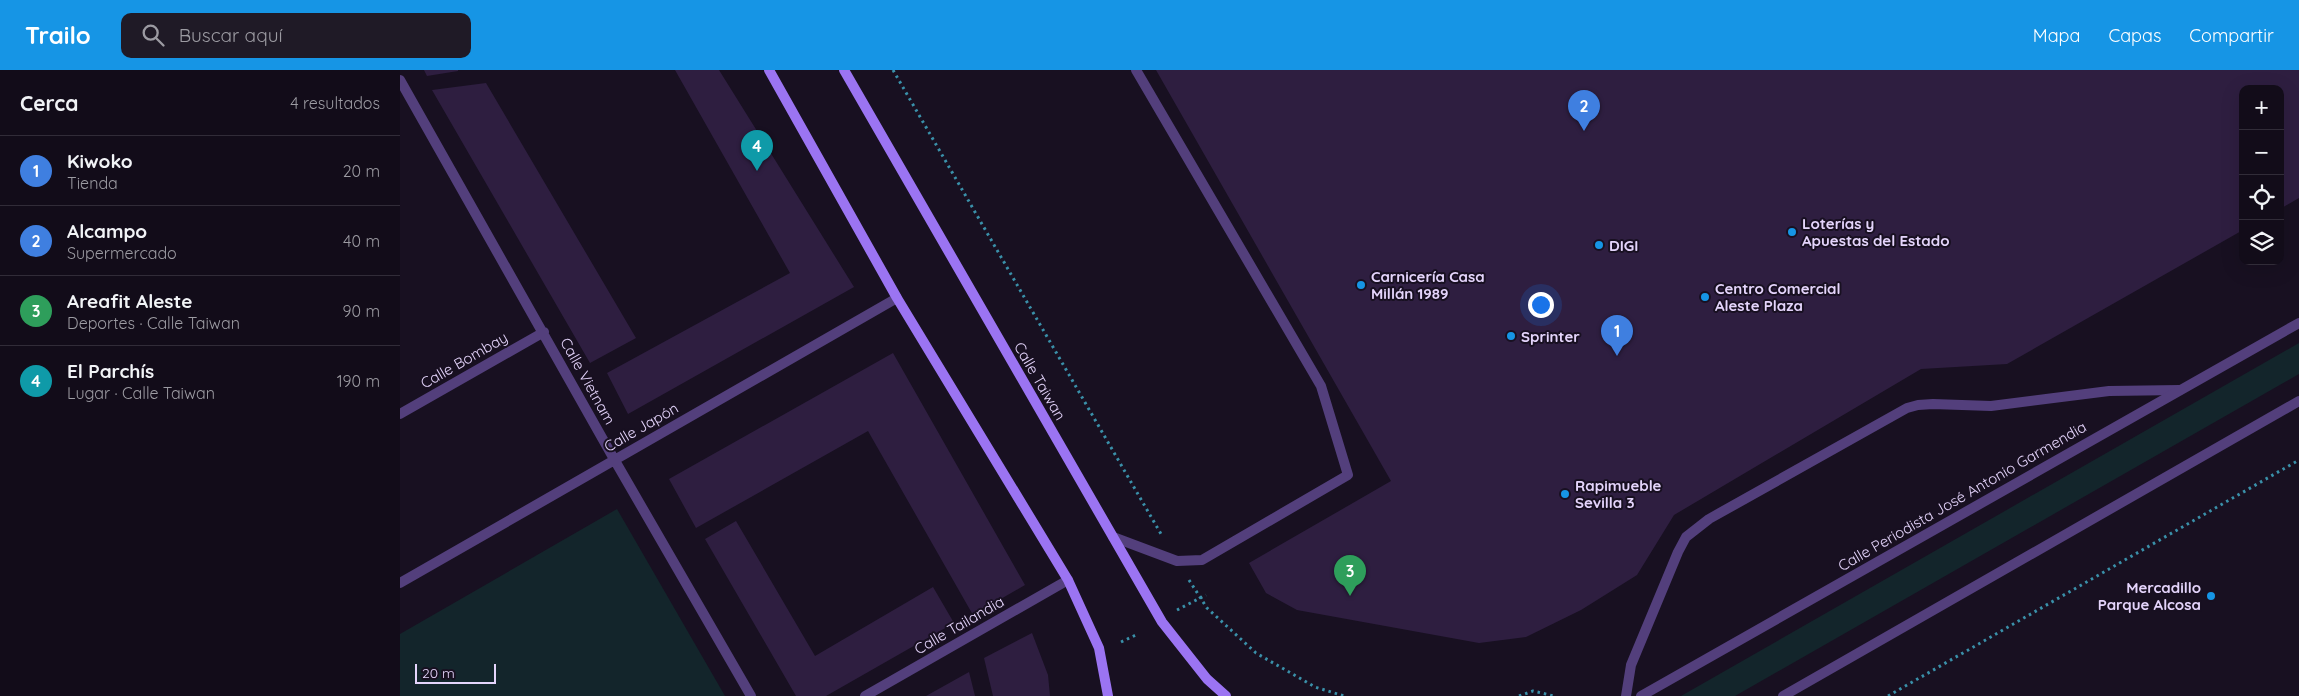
<!DOCTYPE html>
<html lang="es">
<head>
<meta charset="utf-8">
<style>
	body { margin:0; font-family:Quicksand,sans-serif; background:#1f1a26; color:#f1f3f6 }
	.controls { position:absolute; right:15px; top:15px; display:grid; overflow:hidden; border-radius:10px; box-shadow:0 5px 20px #0002 }
	.controls button { width:45px; height:45px; display:grid; place-items:center; padding:0; border:0; border-bottom:1px solid #312c38; background:#120c19; color:#f1f3f6; font:25px sans-serif }
	.scale { position:absolute; left:15px; bottom:12px; width:81px; box-sizing:border-box; padding-left:5px; border:2px solid #e4d4fb; border-top:0; font-size:14px; line-height:18px; white-space:nowrap; color:#e4d4fb; -webkit-text-stroke:4px #181021; paint-order:stroke }
	.you { position:absolute; left:1140px; top:234px; width:18px; height:18px; margin:-12px; border:4px solid #fff; border-radius:50%; background:#1a73e8; box-shadow:0 0 0 8px #1a73e833 }
	.badge { display:grid; place-items:center; width:32px; height:32px; border-radius:50%; background:#1695e5; color:#fff; font-size:16px; font-weight:700 }
	.pin { position:absolute; translate:-50% -41px; filter:drop-shadow(0 1px 2px #0008) }
	.pin::after { content:''; position:absolute; top:26px; width:18px; height:15px; background:inherit; clip-path:polygon(0 0,100% 0,50% 100%) }
	.list { margin:0; padding:0; list-style:none }
	h2 { display:flex; justify-content:space-between; align-items:center; height:65px; margin:0; padding:0 20px; font-size:21px }
	h2 small { font-size:16px; font-weight:400; color:#9c9ba2 }
	.list li { display:grid; grid-template-columns:32px 1fr auto; gap:15px; align-items:center; box-sizing:border-box; height:70px; padding:0 20px; border-top:1px solid #312c38 }
	.list b { display:block; font-size:19px; white-space:nowrap }
	.list p { margin:0; font-size:16px; white-space:nowrap; color:#9c9ba2 }
	.list em { font-size:16px; font-style:normal; color:#9c9ba2 }
	.icon { flex:none; width:28px; height:28px; fill:none; stroke:currentColor; stroke-width:2; stroke-linecap:round; stroke-linejoin:round }
	.map { position:relative; flex:none; width:1899px; height:626px; overflow:hidden }
	header { display:flex; align-items:center; gap:30px; box-sizing:border-box; height:70px; padding:0 25px; background:#1695e5; color:#fff }
	header strong { font-size:24px }
	nav { display:flex; gap:28px; margin-inline-start:auto; font-size:18px }
	.search { width:350px; height:45px; background:#1f1a26; display:flex; align-items:center; gap:12px; box-sizing:border-box; padding:0 18px; border-radius:10px; color:#9c9ba2; font-size:19px }
	main { display:flex }
	aside { flex:1; background:#120c19 }
	.map>svg:first-child { display:block }
	.green { fill:#13252b }
	.building { fill:#2e1e40 }
	.lines { fill:none; stroke-linecap:round; stroke-linejoin:round }
	.path { stroke:#3a90a9; stroke-width:3; stroke-dasharray:2.5 4; stroke-linecap:butt }
	.lane { stroke:#533f7c; stroke-width:10 }
	.street { stroke:#533f7c; stroke-width:10 }
	.secondary { stroke:#9b74f2; stroke-width:10 }
	.poi-dot { fill:#1695e5; stroke:#181021; stroke-width:2 }
	.labels { text-anchor:middle; dominant-baseline:central; stroke-width:4; stroke-linejoin:round; paint-order:stroke }
	.poi-label { font-size:15px; font-weight:bold; fill:#e4d4fb; stroke:#181021; text-anchor:start }
	.street-label { font-size:15px; fill:#e4d4fb; stroke:#181021 }
</style>
</head>
<body>
<header>
<strong>Trailo</strong>
<div class="search"><svg class="icon" aria-label="search" viewBox="0 0 24 24"><circle cx="10" cy="10" r="6"/><path d="M15 15l6 6"/></svg>Buscar aquí</div>
<nav><a>Mapa</a><a>Capas</a><a>Compartir</a></nav>
</header>
<main>
<aside>
<h2>Cerca<small>4 resultados</small></h2>
<ul class="list">
<li><span class="badge" style="background:#3f7fe0">1</span><div><b>Kiwoko</b><p>Tienda</p></div><em>20 m</em></li>
<li><span class="badge" style="background:#3f7fe0">2</span><div><b>Alcampo</b><p>Supermercado</p></div><em>40 m</em></li>
<li><span class="badge" style="background:#2e9e5b">3</span><div><b>Areafit Aleste</b><p>Deportes · Calle Taiwan</p></div><em>90 m</em></li>
<li><span class="badge" style="background:#0f9aa8">4</span><div><b>El Parchís</b><p>Lugar · Calle Taiwan</p></div><em>190 m</em></li>
</ul>
</aside>
<div class="map">
<svg width="1899" height="626" viewBox="0 0 1899 626">
	<rect width="100%" height="100%" fill="#181021"/>
	<path class="green" d="M1899,273V304L1335,626H1281Z
		M217,439L325,626H0V564Z"/>
	<path class="building" d="M24,0H58V1L27,6Z
		M275,0H319L454,217L228,344L207,303L390,203Z
		M756,0H1899V128L1880,139V19H1843V160L1607,294L1521,299L1274,445L1237,505L1181,540L1126,567L1079,573L897,540L866,523L849,493L991,411Z
		M86,13L236,268L190,293L32,20Z
		M493,283L625,515L573,545L468,361L296,458L269,409Z
		M336,451L415,586L533,517L554,553L426,626H396L305,469Z
		M632,563L648,605L650,626H593L584,588Z
		M569,602L575,626H526Z"/>
	<g class="lines">
		<path class="path" d="M493,0L761,464
			M789,510L807,538L856,583L915,617L944,626
			M777,540L806,525
			M721,572L736,565
			M1119,626L1133,621L1154,626
			M1488,626L1899,390"/>
		<path class="lane" d="M713,467L777,491L802,490L948,405L921,316L736,0
			M1226,626L1231,595L1278,482L1286,467L1309,449L1507,338L1518,335L1533,334L1591,336L1709,321L1780,320"/>
		<path class="street" d="M0,10L214,389L351,626
			M0,344L144,262
			M0,513L497,228
			M465,626L668,510
			M1241,626L1899,253
			M1383,626L1899,331"/>
		<path class="secondary" d="M369,0L497,228L668,510L699,578L708,626
			M444,0L762,552L807,609L826,626"/>
	</g>
	<g class="poi-dot">
		<circle cx="1392" cy="162" r="5"/>
		<circle cx="1199" cy="175" r="5"/>
		<circle cx="961" cy="215" r="5"/>
		<circle cx="1305" cy="227" r="5"/>
		<circle cx="1111" cy="266" r="5"/>
		<circle cx="1165" cy="424" r="5"/>
		<circle cx="1811" cy="526" r="5"/>
	</g>
	<g class="labels">
		<g class="poi-label">
			<text x="1402" y="153">Loterías y<tspan x="1402" dy="17">Apuestas del Estado</tspan></text>
			<text x="1209" y="175">DIGI</text>
			<text x="971" y="206">Carnicería Casa<tspan x="971" dy="17">Millán 1989</tspan></text>
			<text x="1315" y="218">Centro Comercial<tspan x="1315" dy="17">Aleste Plaza</tspan></text>
			<text x="1121" y="266">Sprinter</text>
			<text x="1175" y="415">Rapimueble<tspan x="1175" dy="17">Sevilla 3</tspan></text>
			<text x="1801" y="517" text-anchor="end">Mercadillo<tspan x="1801" dy="17">Parque Alcosa</tspan></text>
		</g>
		<g class="street-label">
			<text transform="translate(64 290) rotate(-30)">Calle Bombay</text>
			<text transform="translate(188 311) rotate(61)">Calle Vietnam</text>
			<text transform="translate(640 311) rotate(60)">Calle Taiwan</text>
			<text transform="translate(241 357) rotate(-30)">Calle Japón</text>
			<text transform="translate(1562 426) rotate(-30)">Calle Periodista José Antonio Garmendia</text>
			<text transform="translate(559 555) rotate(-30)">Calle Tailandia</text>
		</g>
	</g>
</svg>
<div class="controls">
<button>+</button>
<button>−</button>
<button><svg class="icon" aria-label="locate" viewBox="0 0 24 24"><circle cx="12" cy="12" r="6"/><path d="M12 2v4M12 18v4M2 12h4M18 12h4"/></svg></button>
<button><svg class="icon" aria-label="layers" viewBox="0 0 24 24"><path d="M12 4l9 5-9 5-9-5zM3 14l9 5 9-5"/></svg></button>
</div>
<div class="scale">20 m</div>
<div class="you"></div>
<div class="pin badge" style="left:1217px;top:286px;background:#3f7fe0">1</div>
<div class="pin badge" style="left:1184px;top:61px;background:#3f7fe0">2</div>
<div class="pin badge" style="left:950px;top:526px;background:#2e9e5b">3</div>
<div class="pin badge" style="left:357px;top:101px;background:#0f9aa8">4</div>
</div>
</main>
</body>
</html>
